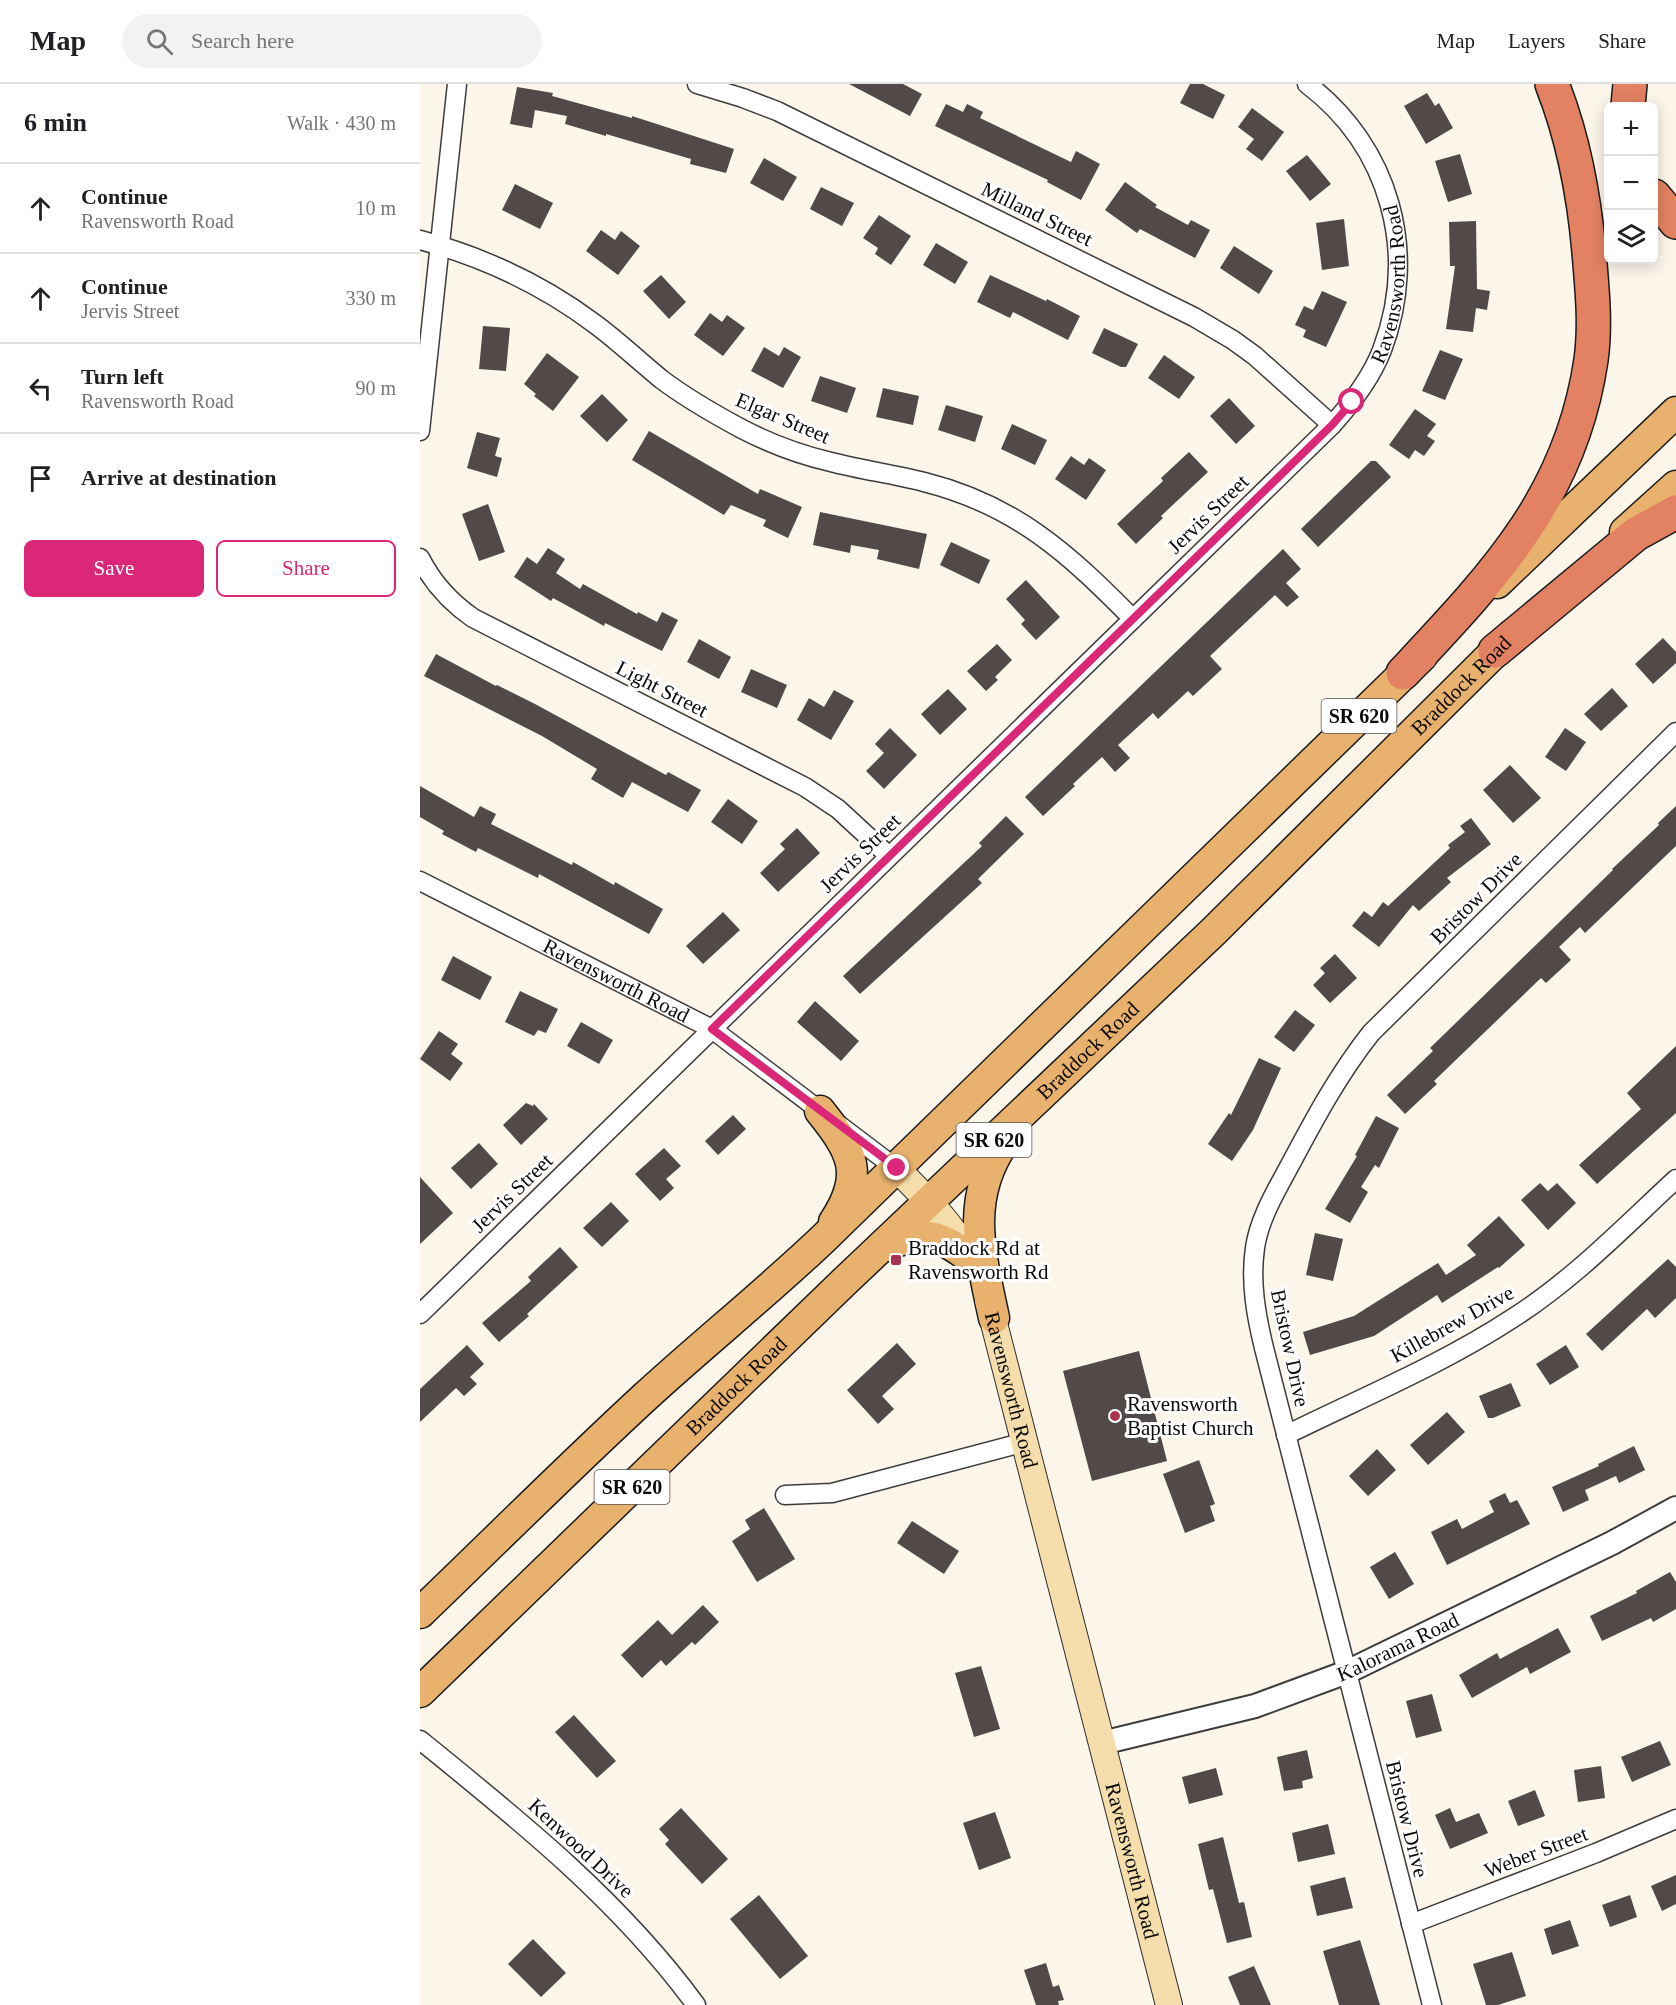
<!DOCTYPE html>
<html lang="en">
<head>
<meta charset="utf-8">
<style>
	body { margin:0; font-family:Georgia,serif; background:#f2f2f2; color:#202124 }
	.controls { position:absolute; right:18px; top:18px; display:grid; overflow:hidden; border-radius:9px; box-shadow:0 3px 15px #0003 }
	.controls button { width:54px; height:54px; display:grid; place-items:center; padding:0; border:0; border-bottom:2px solid #e0e0e0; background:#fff; color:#202124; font:30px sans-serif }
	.stop { position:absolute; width:18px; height:18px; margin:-14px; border:4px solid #db2777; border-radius:50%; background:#fff }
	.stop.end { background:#db2777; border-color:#fff; box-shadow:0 2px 6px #0008 }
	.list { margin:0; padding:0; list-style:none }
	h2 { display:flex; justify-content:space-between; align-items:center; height:78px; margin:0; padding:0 24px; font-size:26px }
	h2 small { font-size:20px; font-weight:400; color:#757577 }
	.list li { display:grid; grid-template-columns:39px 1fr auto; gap:18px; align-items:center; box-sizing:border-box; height:90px; padding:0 24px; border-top:2px solid #e0e0e0 }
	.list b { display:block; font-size:22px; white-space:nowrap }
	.list p { margin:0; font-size:20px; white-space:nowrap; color:#757577 }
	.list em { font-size:20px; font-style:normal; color:#757577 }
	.actions { display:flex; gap:12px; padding:18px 24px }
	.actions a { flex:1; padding:14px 0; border:2px solid #db2777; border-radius:9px; text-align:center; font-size:21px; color:#db2777 }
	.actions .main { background:#db2777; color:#fff }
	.icon { flex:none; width:33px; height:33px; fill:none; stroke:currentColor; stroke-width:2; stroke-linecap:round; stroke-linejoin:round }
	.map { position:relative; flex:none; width:1256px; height:1921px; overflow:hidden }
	header { display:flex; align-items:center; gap:36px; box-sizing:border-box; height:84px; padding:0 30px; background:#fff; border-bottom:2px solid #e0e0e0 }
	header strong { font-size:28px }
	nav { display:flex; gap:33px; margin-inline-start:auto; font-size:21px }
	.search { width:420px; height:54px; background:#f2f2f2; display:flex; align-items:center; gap:15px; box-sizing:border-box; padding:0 21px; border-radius:33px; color:#757577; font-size:22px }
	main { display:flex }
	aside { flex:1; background:#fff }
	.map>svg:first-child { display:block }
	.building { fill:#514a48 }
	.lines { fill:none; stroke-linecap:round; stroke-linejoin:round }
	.minor-casing { stroke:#3d3d3d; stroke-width:21 }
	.tertiary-casing { stroke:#3d3d3d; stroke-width:26 }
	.secondary-casing { stroke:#2c2c2c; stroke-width:28 }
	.primary-casing { stroke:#1b1b1b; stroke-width:33 }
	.motorway-casing { stroke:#1b1b1b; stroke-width:36 }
	.minor { stroke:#fff; stroke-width:18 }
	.tertiary { stroke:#fff; stroke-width:22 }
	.secondary { stroke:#f5deac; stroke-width:26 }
	.primary { stroke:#e8b26e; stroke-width:30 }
	.motorway { stroke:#e38262; stroke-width:33 }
	.route { stroke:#db2777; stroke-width:8 }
	.poi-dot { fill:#a93451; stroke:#fff; stroke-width:2 }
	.labels { text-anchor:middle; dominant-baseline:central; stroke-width:6; stroke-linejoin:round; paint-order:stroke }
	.shield { fill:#fff; stroke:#545454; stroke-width:1.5 }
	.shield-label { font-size:20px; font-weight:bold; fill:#0a0a0a }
	.street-label { font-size:21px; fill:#0a0a0a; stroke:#fff }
	.poi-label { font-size:21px; fill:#0a0a0a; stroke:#fff; text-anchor:start }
</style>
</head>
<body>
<header>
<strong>Map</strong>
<div class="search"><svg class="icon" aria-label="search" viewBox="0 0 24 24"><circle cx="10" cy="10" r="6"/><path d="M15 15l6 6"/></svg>Search here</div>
<nav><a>Map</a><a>Layers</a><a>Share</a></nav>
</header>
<main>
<aside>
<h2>6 min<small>Walk · 430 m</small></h2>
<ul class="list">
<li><svg class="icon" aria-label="ahead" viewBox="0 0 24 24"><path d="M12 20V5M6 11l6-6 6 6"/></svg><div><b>Continue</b><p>Ravensworth Road</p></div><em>10 m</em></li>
<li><svg class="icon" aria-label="ahead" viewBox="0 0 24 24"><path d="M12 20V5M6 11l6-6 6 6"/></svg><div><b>Continue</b><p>Jervis Street</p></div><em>330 m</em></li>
<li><svg class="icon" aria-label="left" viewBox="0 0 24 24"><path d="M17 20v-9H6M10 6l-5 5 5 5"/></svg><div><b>Turn left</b><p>Ravensworth Road</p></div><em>90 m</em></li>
<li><svg class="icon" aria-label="arrive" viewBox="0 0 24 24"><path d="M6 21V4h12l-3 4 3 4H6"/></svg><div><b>Arrive at destination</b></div></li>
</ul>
<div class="actions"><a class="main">Save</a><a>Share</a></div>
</aside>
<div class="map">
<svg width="1256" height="1921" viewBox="0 0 1256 1921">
	<rect width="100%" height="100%" fill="#fcf5ea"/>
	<path class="building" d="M429,0H483L502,10L490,32Z
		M770,0H783L805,11L793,35L760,19Z
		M97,3L133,9L132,12L212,34V32L314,65L306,89L270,80L271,75L186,50V52L145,40L147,32L115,26L112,44L90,40Z
		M1007,9L1015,22L1019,19L1033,44L1006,60L984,22Z
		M526,20L543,28L547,20L563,28L560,34L651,78L656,67L680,80L661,116L627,98L628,96L515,42Z
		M832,24L864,48L842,77L826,65L834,55L818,43Z
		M1040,70L1052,110L1028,118L1015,77Z
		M887,71L911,100L890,117L866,87Z
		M344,74L377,93L363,117L330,99Z
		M705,98L737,121L735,123L768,141L771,136L790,146L775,174L720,145L717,149L685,126Z
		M95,100L133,119L120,145L82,126Z
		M401,103L434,119L422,142L390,125Z
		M459,131L491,152L471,181L455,170L458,164L443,154Z
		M924,135L929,182L902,186L896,139Z
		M1056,137L1057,205L1070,207L1067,226L1056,224L1053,248L1026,245L1035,182H1030L1029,138Z
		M181,146L195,156L201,147L220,162L198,191L166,167Z
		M516,159L548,178L535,200L503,181Z
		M814,162L853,187L839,210L800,184Z
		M241,191L266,218L249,235L223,207Z
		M570,191L626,217L627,215L660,232L648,256L593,228L590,234L557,218Z
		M902,207L927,218L906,263L883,253L886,246L875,241L884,222L893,226Z
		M290,229L302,238L307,231L325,244L303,272L274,251Z
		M63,242L90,244L86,287L59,285Z
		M684,244L718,260L706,283H701L672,269Z
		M344,263L359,272L364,263L381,273L363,304L331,287Z
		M1020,266L1043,275L1025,316L1002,307Z
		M127,269L159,293L133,327L114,312L116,310L104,300Z
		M744,271L775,293L759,315L728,294Z
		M400,292L436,304L427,329L391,317Z
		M463,304L499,312L493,341L456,333Z
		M182,310L208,336L187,358L160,332Z
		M809,314L835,342L816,360L790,332Z
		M526,321L563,332L555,358L518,346Z
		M995,325L1016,340L1007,352L1015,357L1004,372L995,366L989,375L969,361Z
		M592,340L627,356L615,381L581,365Z
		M229,347L338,410L340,405L382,423L368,454L343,442L346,436L311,421L304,431L212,376Z
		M57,348L80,354L75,372L82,374L77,393L47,384Z
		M769,368L788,388L741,432L743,434L716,460L697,440L743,397L741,394Z
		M651,372L664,381L669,374L686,386L666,416L635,395Z
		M951,377H956L971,393L898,463L881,445Z
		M68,420L85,468L59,477L42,430Z
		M400,428L507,450L499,485L457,475L459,466L431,461L430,469L393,461Z
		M531,458L570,476L559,500L520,481Z
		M128,464L145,475L136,489L160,505L163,500L217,530L218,528L237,538L242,528L258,536L242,567L185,539L184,542L133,514L131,517L94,493L107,473L117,480Z
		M863,465L881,485L866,499L879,513L867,523L855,511L790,572L802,585L773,612L768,607L738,635L733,629L698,661L710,674L695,688L682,673L653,700L655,702L623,732L605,713Z
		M606,496L640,533L616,556L601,540L605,536L586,515Z
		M1243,554L1256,568V579L1233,600L1215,580Z
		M279,555L311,573L299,595L267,578Z
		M577,560L592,576L575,593L578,596L566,607L547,587Z
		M16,570L76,602L77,601L115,620L246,691L248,688L281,706L268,728L212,698L203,714L171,695L177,685L122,652L4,592Z
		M331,585L367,601L357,624L321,608Z
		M1192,604L1208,622L1181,647L1164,630Z
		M528,605L547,625L520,651L501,630Z
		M414,606L434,617L411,656L377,636L389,614L404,623Z
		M470,644L497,671L464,705L446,687L464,669L455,660Z
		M1145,644L1166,658L1146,687L1125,673Z
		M1090,681L1121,714L1093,739L1063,706Z
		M0,702L54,733L60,722L76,730L71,740L152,781L153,778L194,801L195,798L243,825L229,850L119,790L118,794L58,764L56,768L22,750L24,747L0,733Z
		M308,715L338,737L322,760L291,738Z
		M1256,722V762L1165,849L1160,843L1139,863L1151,876L1126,899L1121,894L1014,997L1017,1000L985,1030L967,1011L1013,967L1010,964L1193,786L1192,785L1239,741L1238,739Z
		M586,732L604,750L558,795L562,799L440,910L423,892L562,762L559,759Z
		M1051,734L1071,760L1027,794L1031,798L999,827L993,821L959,863L932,842L944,827L952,833L963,818L968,822L1030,764L1028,761L1045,748L1040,742Z
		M377,744L400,769L358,808L340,789L365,765L360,760Z
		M303,828L320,846L283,880L266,862Z
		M915,870L937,894L910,919L893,901L905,889L900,884Z
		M33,872L72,893L60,916L21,896Z
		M100,907L138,925L126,949L118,946L114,952L85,938Z
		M395,917L439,957L421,977L377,938Z
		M875,926L895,941L874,968L854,953Z
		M161,938L193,956L179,980L147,962Z
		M19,947L38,960L31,970L43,979L30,997L0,975Z
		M1256,962V1029L1177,1100L1159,1081L1221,1025L1207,1009Z
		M839,974L861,984L833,1046L812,1077L788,1060L809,1029L811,1031Z
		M106,1019L113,1022L114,1020L128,1035L101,1061L83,1041Z
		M313,1031L326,1045L298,1071L285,1057Z
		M956,1032L979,1044L959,1084L955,1081L941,1103L948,1108L930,1139L905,1125L937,1072L935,1071Z
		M59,1059L78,1080L51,1105L31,1084Z
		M244,1064L261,1082L246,1095L254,1104L240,1117L215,1090Z
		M0,1093L33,1129L0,1160Z
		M1120,1099L1128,1107L1137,1099L1156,1119L1128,1146L1101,1116Z
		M191,1118L209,1137L182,1163L163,1144Z
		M1079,1132L1105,1161L1079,1184L1078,1183L1022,1219L1017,1211L954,1252L890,1271L883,1248L934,1232L1018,1179L1026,1191L1056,1171L1047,1161Z
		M895,1149L923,1155L913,1197L886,1191Z
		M140,1163L158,1183L107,1230L109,1232L79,1258L62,1239L111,1197L108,1193Z
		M1248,1175L1256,1183V1214L1235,1234L1227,1225L1182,1267L1166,1250Z
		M477,1259L496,1280L462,1312L474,1325L458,1340L427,1306Z
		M47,1261L64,1280L50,1293L57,1300L44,1312L36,1304L0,1338V1305Z
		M1146,1261L1159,1283L1130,1301L1116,1280Z
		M719,1267L747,1377L672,1397L643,1287Z
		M1091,1299L1101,1322L1073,1334H1068L1059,1312Z
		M1027,1328L1045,1348L1008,1381L990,1361Z
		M1214,1362L1225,1386L1199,1399L1196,1392L1165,1406L1169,1416L1143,1428L1132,1403L1179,1382L1178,1380Z
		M957,1365L976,1386L948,1412L929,1392Z
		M779,1376L795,1420L790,1422L795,1437L765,1449L743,1390Z
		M1085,1409L1090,1419L1097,1416L1110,1440L1027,1481L1011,1448L1037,1435L1042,1445L1074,1428L1069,1417Z
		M344,1424L375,1475L337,1498L312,1457L330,1445L325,1436Z
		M492,1437L539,1467L524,1490L477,1459Z
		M975,1468L994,1500L969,1515L950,1483Z
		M1250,1488L1256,1498V1525L1233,1538L1231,1534L1182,1557L1170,1532L1217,1509L1216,1507Z
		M283,1521L299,1538L275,1561L272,1558L246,1582L241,1576L222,1594L201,1571L238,1536L252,1551Z
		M1138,1544L1151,1568L1110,1590L1107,1583L1052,1614L1039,1591L1077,1569L1080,1575Z
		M561,1582L580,1645L554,1653L535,1589Z
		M1012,1610L1022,1647L996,1654L986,1617Z
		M154,1631L196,1677L177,1694L135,1648Z
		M1240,1657L1251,1681L1212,1698L1201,1673Z
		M887,1666L893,1694L882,1697L883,1704L864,1707L857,1673Z
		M1181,1682L1185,1714L1158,1718L1154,1686Z
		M796,1684L803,1711L769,1720L762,1693Z
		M1115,1706L1125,1732L1098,1742L1088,1717Z
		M261,1724L308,1775L282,1800L245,1760L249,1756L239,1745Z
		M1030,1724L1036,1738L1059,1729L1068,1749L1030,1765L1015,1731Z
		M575,1728L591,1774L559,1786L543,1739Z
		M908,1740L915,1770L878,1778L872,1749Z
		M803,1753L819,1819L824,1818L832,1853L807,1859L793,1805L789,1806L778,1760Z
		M1256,1791V1820L1242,1827L1231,1802Z
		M925,1793L933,1824L897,1832L890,1802Z
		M339,1811L388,1872L360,1895L310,1835Z
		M1210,1811L1217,1833L1190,1843L1182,1821Z
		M1150,1836L1159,1862L1132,1871L1124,1845Z
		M113,1855L146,1889L121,1913L88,1880Z
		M940,1856L960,1921H919L903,1867Z
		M1092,1868L1106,1912L1078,1921H1066L1053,1880Z
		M626,1879L633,1903L639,1901L644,1916L638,1917L639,1921H616L604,1886Z
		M834,1882L851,1921H820L808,1893Z"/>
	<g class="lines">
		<g class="minor-casing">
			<g id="minor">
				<path d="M277,0L323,14L357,27L774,233L813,256L835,272L912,341"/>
				<path d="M0,156C63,173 123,201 175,240C198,257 219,277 241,295C266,314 294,330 322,345C349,359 381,371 411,378C442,386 473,390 504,398C596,421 649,470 713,535"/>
				<path d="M0,347L37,0"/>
				<path d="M0,474C13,500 30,518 53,534L385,703L418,725L469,772"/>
				<path id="s1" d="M0,797L292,945L477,1085"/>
				<path id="s2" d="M0,1230L912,341C932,319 951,294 962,266C999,168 970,63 887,0"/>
				<path d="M866,1351C941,1314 1023,1280 1093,1234C1153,1196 1204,1143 1256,1095"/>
				<path d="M365,1411L412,1409L605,1358"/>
				<path d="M0,1656C99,1736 200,1817 276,1921"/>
				<path d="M991,1840L1176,1769L1256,1735"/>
				<path d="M1012,1921L844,1264C836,1231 830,1198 835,1164C839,1135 856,1107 870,1081C895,1034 918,991 951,949L1256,648"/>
			</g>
		</g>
		<g class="tertiary-casing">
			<g id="tertiary">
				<path id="s3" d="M682,1659L835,1622L927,1588L1192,1459L1256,1424"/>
			</g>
		</g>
		<g class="secondary-casing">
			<g id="secondary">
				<path d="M477,1085C505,1113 531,1139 551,1174"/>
				<path id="s4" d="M568,1216L749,1921"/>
			</g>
		</g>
		<g class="primary-casing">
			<g id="primary">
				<path d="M1205,448L1256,402"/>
				<path d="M1077,499L1256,328"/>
				<path d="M400,1027C432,1067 446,1090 414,1138"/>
				<path d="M467,1162C500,1145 523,1151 552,1176"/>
				<path d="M574,1234C561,1171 544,1116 584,1058"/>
				<path d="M0,1529C75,1457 149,1383 226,1312C284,1259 346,1209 403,1155C604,962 801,765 1002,572"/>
				<path id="s5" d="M0,1608L424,1198L793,848L1092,551"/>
			</g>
		</g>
		<g class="motorway-casing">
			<path id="motorway" d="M1208,22L1210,0
				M1234,112L1256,138
				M1075,567L1216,450L1256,428
				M983,589C1073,493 1151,413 1171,276C1176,241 1172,204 1169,168C1164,111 1153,53 1132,0"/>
		</g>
		<use href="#minor" class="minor"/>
		<use href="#tertiary" class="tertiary"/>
		<use href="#secondary" class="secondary"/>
		<use href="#primary" class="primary"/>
		<use href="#motorway" class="motorway"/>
	</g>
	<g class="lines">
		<path class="route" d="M477,1084L292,945L912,341L932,318"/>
	</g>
	<g class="poi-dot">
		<rect x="470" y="1170" width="12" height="12" rx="3"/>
		<circle cx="695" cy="1332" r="6"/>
	</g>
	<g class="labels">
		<g class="shield">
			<rect x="901.5" y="615" width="75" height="34" rx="4.5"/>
			<rect x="536.5" y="1039" width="75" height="34" rx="4.5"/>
			<rect x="174.5" y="1386" width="75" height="34" rx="4.5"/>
		</g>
		<g class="shield-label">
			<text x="939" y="632">SR 620</text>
			<text x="574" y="1056">SR 620</text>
			<text x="212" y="1403">SR 620</text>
		</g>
		<g class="street-label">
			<text transform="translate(617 130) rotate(26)">Milland Street</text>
			<text stroke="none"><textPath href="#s2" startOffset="1431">Ravensworth Road</textPath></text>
			<text transform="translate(363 334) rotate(23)">Elgar Street</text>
			<text transform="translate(788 430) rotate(-44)">Jervis Street</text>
			<text stroke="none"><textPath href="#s5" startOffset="1448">Braddock Road</textPath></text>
			<text transform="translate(242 605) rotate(27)">Light Street</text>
			<text transform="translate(440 769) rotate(-44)">Jervis Street</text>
			<text transform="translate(1056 814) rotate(-45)">Bristow Drive</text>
			<text stroke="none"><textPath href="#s1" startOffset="220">Ravensworth Road</textPath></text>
			<text stroke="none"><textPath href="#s5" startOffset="926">Braddock Road</textPath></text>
			<text transform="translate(92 1109) rotate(-44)">Jervis Street</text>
			<text transform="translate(1032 1240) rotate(-29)">Killebrew Drive</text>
			<text transform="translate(870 1264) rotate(78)">Bristow Drive</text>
			<text stroke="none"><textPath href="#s5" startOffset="440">Braddock Road</textPath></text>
			<text stroke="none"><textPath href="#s4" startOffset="93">Ravensworth Road</textPath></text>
			<text stroke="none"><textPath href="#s3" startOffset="312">Kalorama Road</textPath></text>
			<text transform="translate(987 1735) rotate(76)">Bristow Drive</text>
			<text transform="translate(161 1764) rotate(43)">Kenwood Drive</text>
			<text transform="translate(1116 1768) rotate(-21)">Weber Street</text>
			<text stroke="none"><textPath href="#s4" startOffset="579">Ravensworth Road</textPath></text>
		</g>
		<g class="poi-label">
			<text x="488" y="1164">Braddock Rd at<tspan x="488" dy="24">Ravensworth Rd</tspan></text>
			<text x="707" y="1320">Ravensworth<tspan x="707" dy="24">Baptist Church</tspan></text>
		</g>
	</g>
</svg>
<div class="controls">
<button>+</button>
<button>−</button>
<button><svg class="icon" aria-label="layers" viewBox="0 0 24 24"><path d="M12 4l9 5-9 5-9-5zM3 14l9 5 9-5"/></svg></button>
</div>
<div class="stop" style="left:932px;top:318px"></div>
<div class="stop end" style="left:477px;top:1084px"></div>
</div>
</main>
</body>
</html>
